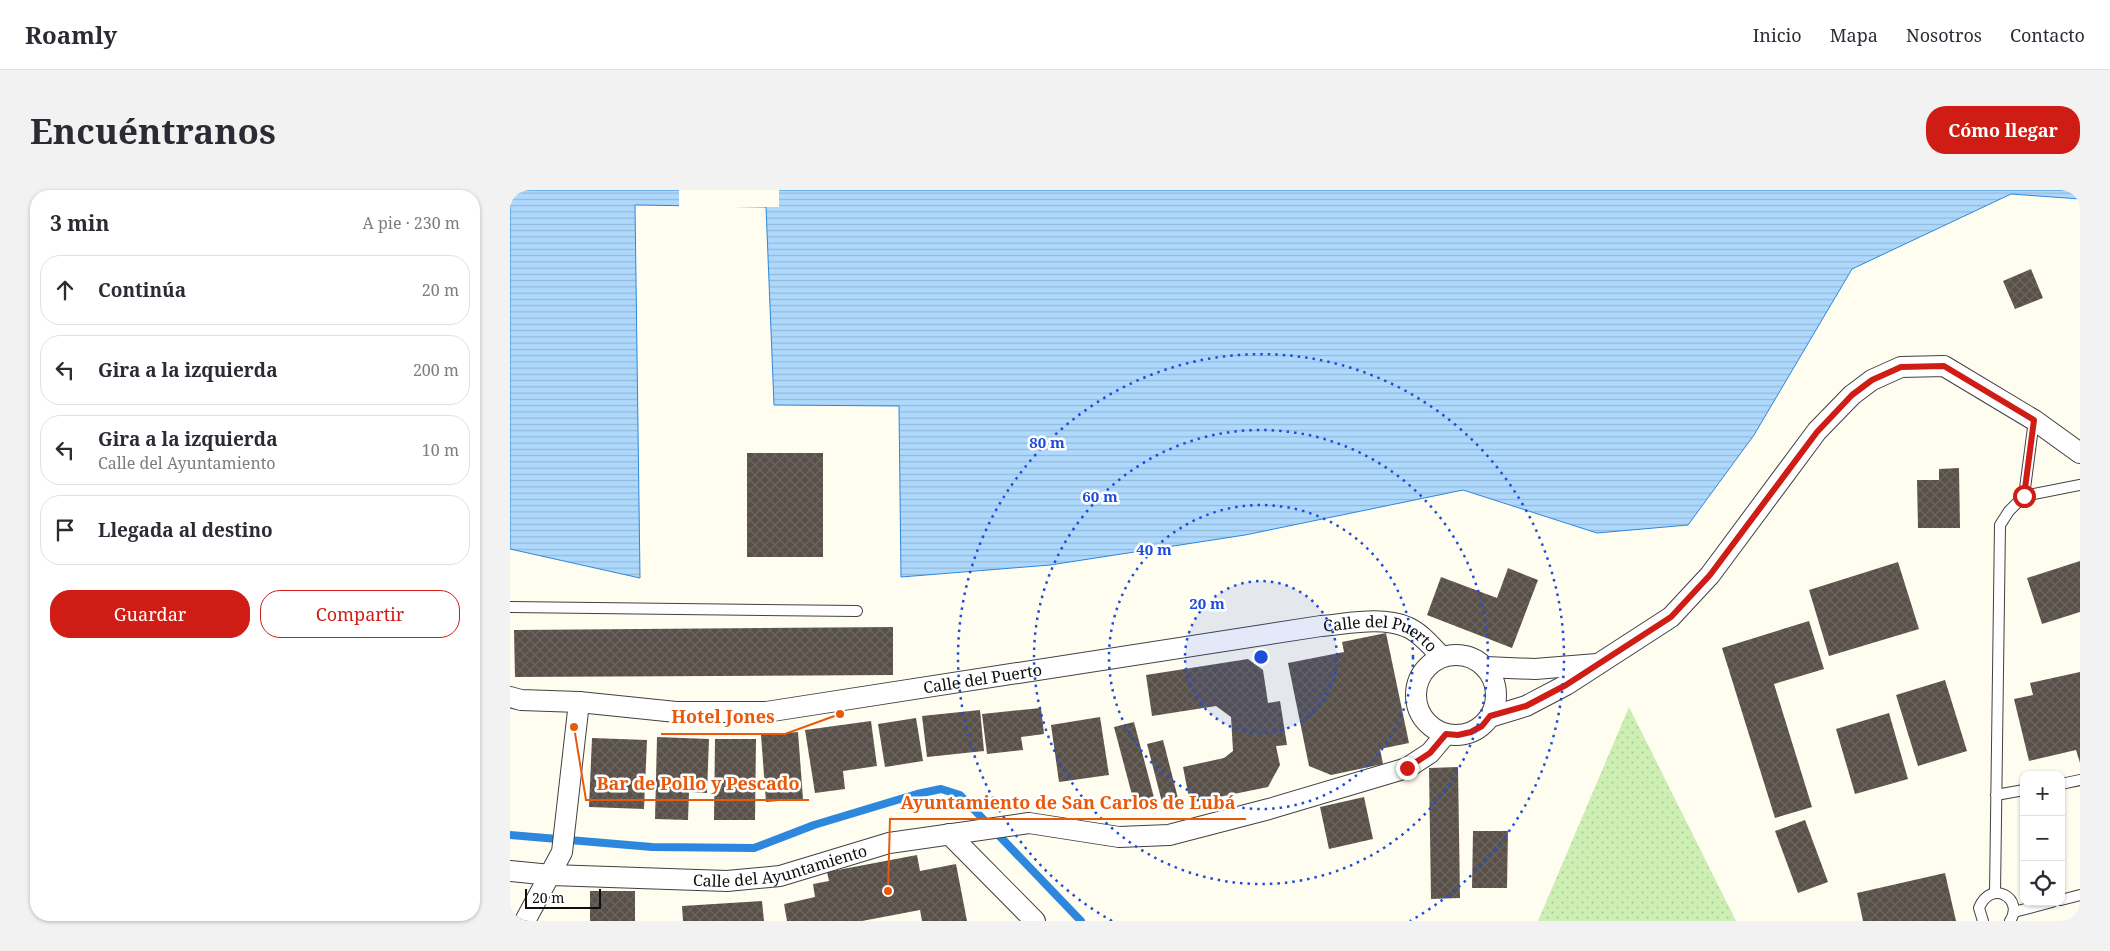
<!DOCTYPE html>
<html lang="es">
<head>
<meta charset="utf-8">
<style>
	body { margin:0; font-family:"Noto Serif",serif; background:#f2f2f3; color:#2b2b33 }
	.controls { position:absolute; right:15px; bottom:15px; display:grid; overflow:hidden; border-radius:10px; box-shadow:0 1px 4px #0004 }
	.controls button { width:45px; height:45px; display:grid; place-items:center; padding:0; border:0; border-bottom:1px solid #e1e1e2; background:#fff; color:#2b2b33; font:25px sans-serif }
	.scale { position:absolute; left:15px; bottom:12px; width:76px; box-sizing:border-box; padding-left:5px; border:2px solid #0e0e0e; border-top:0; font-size:14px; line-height:18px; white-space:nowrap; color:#0e0e0e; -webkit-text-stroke:4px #fff; paint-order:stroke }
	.stop { position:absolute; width:15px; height:15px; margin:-11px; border:4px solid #cf1d16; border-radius:50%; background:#fff }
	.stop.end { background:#cf1d16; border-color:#fff; box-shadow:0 1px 5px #0008 }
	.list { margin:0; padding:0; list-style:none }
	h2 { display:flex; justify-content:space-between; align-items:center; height:65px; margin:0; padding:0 20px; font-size:21px }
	h2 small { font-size:16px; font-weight:400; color:#7c7c81 }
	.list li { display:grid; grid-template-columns:32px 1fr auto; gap:15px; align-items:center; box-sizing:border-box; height:70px; margin:0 10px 10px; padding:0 10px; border:1px solid #e1e1e2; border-radius:20px }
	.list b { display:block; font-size:19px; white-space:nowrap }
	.list p { margin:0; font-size:16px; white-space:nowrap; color:#7c7c81 }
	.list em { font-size:16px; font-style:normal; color:#7c7c81 }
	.actions { display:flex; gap:10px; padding:15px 20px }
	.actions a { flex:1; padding:11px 0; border:1px solid #cf1d16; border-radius:20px; text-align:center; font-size:18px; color:#cf1d16 }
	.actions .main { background:#cf1d16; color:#fff }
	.icon { flex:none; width:28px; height:28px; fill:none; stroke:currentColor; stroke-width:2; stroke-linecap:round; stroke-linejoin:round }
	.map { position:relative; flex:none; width:1570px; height:731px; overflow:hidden; border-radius:20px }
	header { display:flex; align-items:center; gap:30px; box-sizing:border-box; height:70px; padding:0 25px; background:#fff; border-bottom:1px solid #e1e1e2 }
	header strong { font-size:24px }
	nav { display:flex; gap:28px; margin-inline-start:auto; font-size:18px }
	.intro { display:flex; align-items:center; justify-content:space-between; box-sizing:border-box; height:120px; padding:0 30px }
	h1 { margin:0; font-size:35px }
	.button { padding:12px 22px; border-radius:20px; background:#cf1d16; color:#fff; font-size:18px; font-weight:700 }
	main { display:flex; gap:30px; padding:0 30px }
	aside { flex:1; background:#fff; border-radius:20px; box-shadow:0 1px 4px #0004 }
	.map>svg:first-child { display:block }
	.grass { fill:url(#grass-dots) }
	.water { fill:url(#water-rules); stroke:#2d87dc }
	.pier { fill:#fffdf0 }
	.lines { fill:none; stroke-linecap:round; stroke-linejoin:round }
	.stream { stroke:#2d87dc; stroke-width:8 }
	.building { fill:url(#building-cross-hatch) }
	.lane-casing { stroke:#414141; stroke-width:12 }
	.street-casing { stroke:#414141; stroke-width:22 }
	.lane { stroke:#fff; stroke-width:10 }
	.street { stroke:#fff; stroke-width:20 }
	.route { stroke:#cf1d16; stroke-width:6 }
	.ring { fill:none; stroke:#1d4ed8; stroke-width:2.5; stroke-dasharray:2.5 5 }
	.labels { text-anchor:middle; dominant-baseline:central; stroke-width:5; stroke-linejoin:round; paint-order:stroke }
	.street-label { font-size:16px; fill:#0e0e0e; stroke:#fff }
	.centre { fill:#1d4ed8; stroke:#fff; stroke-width:2.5 }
	.ring-label { font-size:15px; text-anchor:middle; font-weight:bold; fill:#1d4ed8; stroke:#fff; stroke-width:5; stroke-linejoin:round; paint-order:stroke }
	.leader { fill:none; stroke:#e8590c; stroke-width:2 }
	.callout-dot { fill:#e8590c; stroke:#fff; stroke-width:2 }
	.callout-label { font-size:18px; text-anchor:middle; font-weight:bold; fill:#e8590c; stroke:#fff; stroke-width:5; stroke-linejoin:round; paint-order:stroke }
</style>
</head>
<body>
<header>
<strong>Roamly</strong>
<nav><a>Inicio</a><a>Mapa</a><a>Nosotros</a><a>Contacto</a></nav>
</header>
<div class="intro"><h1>Encuéntranos</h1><a class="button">Cómo llegar</a></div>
<main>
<aside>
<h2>3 min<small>A pie · 230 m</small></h2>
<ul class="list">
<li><svg class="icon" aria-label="ahead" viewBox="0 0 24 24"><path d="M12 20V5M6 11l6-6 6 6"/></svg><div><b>Continúa</b></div><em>20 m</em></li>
<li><svg class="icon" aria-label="left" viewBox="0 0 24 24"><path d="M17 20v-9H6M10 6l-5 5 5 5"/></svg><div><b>Gira a la izquierda</b></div><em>200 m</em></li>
<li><svg class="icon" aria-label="left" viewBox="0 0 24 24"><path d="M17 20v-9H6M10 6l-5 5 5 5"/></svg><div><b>Gira a la izquierda</b><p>Calle del Ayuntamiento</p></div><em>10 m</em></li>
<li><svg class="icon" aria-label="arrive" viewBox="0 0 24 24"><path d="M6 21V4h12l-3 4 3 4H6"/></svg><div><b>Llegada al destino</b></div></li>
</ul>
<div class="actions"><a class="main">Guardar</a><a>Compartir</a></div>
</aside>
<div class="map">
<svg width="1570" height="731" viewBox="0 0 1570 731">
	<defs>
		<pattern id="grass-dots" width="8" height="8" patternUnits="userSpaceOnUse" patternTransform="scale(1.25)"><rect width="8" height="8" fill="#cdefb4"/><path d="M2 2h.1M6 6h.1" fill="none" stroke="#afcc9a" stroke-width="1.8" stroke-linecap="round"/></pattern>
		<pattern id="water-rules" width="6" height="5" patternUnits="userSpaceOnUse" patternTransform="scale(1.25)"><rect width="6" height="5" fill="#aed9fd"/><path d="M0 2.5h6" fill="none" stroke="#94b9d8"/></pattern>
		<pattern id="building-cross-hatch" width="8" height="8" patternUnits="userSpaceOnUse" patternTransform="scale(1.25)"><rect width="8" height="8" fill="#595149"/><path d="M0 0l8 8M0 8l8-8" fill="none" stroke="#6c655f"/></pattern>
	</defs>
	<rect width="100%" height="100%" fill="#fffdf0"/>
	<path class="grass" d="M1119,517L1226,731H1028Z"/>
	<path class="water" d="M0,0H1570V9L1501,4L1342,79L1244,245L1178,335L1087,343L953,300L735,345L540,375L391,387L389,216L264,215L256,17L125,15L130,388L0,359Z"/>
	<path class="pier" d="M169,0H269V17H169Z"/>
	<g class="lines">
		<path class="stream" d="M0,645L142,657L244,658L304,635L407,604L431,599L450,605L571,731"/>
	</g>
	<path class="building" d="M1521,79L1533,108L1505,119L1493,91Z
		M237,263H313V367H237Z
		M1449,278L1450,338H1408L1407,290H1429V279Z
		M1570,371V422L1532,434L1517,388Z
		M1388,372L1409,439L1319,466L1299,400Z
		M998,378L1028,390L1002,458L917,425L931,387L987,408Z
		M1299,431L1314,479L1264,494L1302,617L1265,628L1212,458Z
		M383,437V485L5,487L4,440Z
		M876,443L899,553L870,559L873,574L821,585L799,576L778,473L834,462L832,452Z
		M738,469L753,480L758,513L770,511L777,555L766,556L770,575L758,597L680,613L673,577L714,568L723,561L721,527L706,516L642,526L636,485Z
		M1570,482V573L1566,560L1519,571L1504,509L1523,505L1520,493Z
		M1435,490L1457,561L1408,576L1386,505Z
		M531,518L534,544L511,547L513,560L477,564L472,524Z
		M470,520L474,561L417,567L412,526Z
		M1379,523L1398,589L1345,604L1326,539Z
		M590,527L599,585L549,592L541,535Z
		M406,528L413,571L375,577L368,534Z
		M361,531L367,576L333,581L335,599L305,603L295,540Z
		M624,532L646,615L626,620L604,537Z
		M288,542L293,609L256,612L251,545Z
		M147,547L199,549L197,603L179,602L178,630L145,629Z
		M82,548L137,550L134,619L79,617Z
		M205,549H246L245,630H204Z
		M653,550L669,612L653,616L637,554Z
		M948,577L950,708L921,709L919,578Z
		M854,607L863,649L819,659L810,617Z
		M1295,630L1318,692L1288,703L1265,641Z
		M963,641H998L997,698H962Z
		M407,665L410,681L446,674L457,731H412L410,720L352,731H277L274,714L305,707L303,694L319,691L317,682Z
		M1435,683L1446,731H1353L1347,703Z
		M80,701H125V731H80Z
		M252,711L254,731H173L172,716Z"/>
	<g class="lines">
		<g class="lane-casing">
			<path id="lane" d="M1514,306L1524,230
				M0,417L347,421
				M1551,594L1570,590
				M1486,605L1514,600
				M1485,703L1490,335L1499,321L1514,306L1570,295
				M1551,710L1570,705
				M1504,722L1542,712
				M1473,731L1469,718C1481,688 1515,709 1500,731"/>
		</g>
		<g class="street-casing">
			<g id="street">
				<circle cx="946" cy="505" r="40"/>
				<path d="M975,477L1025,479L1087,474"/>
				<path id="s1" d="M0,507L11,510L69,512L166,522H256L811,436C837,434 872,426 897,437C910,442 922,457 932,467"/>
				<path d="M980,527L1016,516L1056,495L1161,427L1200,385L1307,241L1342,205L1362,190L1391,177L1434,176L1524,230L1570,263"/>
				<path d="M439,644L525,731"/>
				<path id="s2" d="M0,681L41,685L217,691L270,686L379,653L519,633L609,647L659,645L759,619L897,578L920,563L936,544"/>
				<path d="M15,731L52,662L69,512"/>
			</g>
		</g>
		<use href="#lane" class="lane"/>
		<use href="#street" class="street"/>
	</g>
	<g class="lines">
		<path class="route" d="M897,578L920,563L936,544L948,545L961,542L972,536L980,526L1016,516L1056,495L1161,427L1200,385L1307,242L1342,205L1362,190L1391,177L1434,176L1524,230L1514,306"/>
	</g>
	<circle cx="751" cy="467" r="76" fill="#1d4ed8" fill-opacity=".12"/>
	<g class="ring">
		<circle cx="751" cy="467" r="76"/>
		<circle cx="751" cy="467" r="152"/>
		<circle cx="751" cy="467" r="227"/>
		<path d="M602 731A303 303 0 1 1 900 731"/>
	</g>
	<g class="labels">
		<g class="street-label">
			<text stroke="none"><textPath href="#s1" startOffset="881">Calle del Puerto</textPath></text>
			<text stroke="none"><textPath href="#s1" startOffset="476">Calle del Puerto</textPath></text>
			<text stroke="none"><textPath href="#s2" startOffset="272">Calle del Ayuntamiento</textPath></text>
		</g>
	</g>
	<circle cx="751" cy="467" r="8" class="centre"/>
	<g class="ring-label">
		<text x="537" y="258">80 m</text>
		<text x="590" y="312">60 m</text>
		<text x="644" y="365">40 m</text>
		<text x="697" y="419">20 m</text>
	</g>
	<path class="leader" d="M330 524L275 544H151M64 537L76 610H299M378 701L380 629H736"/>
	<g class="callout-dot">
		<circle cx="330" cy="524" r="5"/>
		<circle cx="64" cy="537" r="5"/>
		<circle cx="378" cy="701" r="5"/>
	</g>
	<g class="callout-label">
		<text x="213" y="533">Hotel Jones</text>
		<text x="188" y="600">Bar de Pollo y Pescado</text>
		<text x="558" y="619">Ayuntamiento de San Carlos de Lubá</text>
	</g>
</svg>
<div class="controls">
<button>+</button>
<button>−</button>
<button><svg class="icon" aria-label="locate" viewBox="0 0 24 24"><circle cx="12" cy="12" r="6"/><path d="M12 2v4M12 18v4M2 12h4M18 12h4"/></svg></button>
</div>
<div class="scale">20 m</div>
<div class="stop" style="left:1514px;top:306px"></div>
<div class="stop end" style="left:897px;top:578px"></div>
</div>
</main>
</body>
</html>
